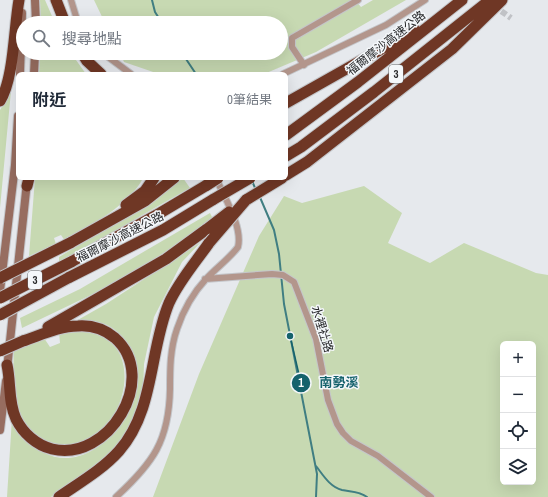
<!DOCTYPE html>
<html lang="zh-TW">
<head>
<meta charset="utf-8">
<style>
	body { margin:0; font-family:"Archivo Narrow","Noto Sans TC",sans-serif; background:#f2f2f3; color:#1f2937 }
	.controls { position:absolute; right:12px; bottom:12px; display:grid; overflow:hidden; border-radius:6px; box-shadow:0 4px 16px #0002 }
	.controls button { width:36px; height:36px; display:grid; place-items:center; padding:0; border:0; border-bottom:1px solid #e0e1e3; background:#fff; color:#1f2937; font:20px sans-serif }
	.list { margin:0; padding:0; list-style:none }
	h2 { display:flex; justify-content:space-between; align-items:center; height:52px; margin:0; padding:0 16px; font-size:17px }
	h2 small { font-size:13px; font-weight:400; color:#747a83 }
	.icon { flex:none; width:22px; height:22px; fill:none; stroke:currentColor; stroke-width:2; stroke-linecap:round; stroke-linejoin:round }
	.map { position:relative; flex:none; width:548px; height:497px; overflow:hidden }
	.search { position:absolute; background:#fff; box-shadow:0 4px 16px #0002; left:16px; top:16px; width:272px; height:44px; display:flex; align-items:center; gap:10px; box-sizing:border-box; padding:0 14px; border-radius:22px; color:#747a83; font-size:15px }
	.panel { position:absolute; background:#fff; box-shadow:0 4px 16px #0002; left:16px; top:72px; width:272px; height:108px; border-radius:6px }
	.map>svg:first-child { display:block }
	.green { fill:#c7d9b2; fill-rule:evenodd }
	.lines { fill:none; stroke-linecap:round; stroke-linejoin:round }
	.stream { stroke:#407e82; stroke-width:2 }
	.street-tunnel { stroke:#c0c2c6; stroke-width:6; stroke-dasharray:6 3; stroke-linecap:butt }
	.street-casing { stroke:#c4c6ca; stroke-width:8 }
	.secondary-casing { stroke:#c4c6ca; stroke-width:10 }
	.highway-casing { stroke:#c4c6ca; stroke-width:13 }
	.street { stroke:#b3968c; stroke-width:6 }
	.secondary { stroke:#976d60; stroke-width:8 }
	.highway { stroke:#6f3725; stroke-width:11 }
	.highway-bridge-casing { stroke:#c4c6ca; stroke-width:13; stroke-linecap:butt }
	.highway-bridge { stroke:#6f3725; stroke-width:11 }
	.labels { text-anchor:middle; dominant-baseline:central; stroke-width:3; stroke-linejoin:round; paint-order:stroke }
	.shield { fill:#f4f7fa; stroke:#646668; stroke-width:1 }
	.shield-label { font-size:11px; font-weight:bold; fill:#27282a }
	.street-label { font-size:12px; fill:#27282a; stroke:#f4f7fa }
	.leader { fill:none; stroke:#15626c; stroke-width:1.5 }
	.callout-dot { fill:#15626c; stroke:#f4f7fa; stroke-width:1.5 }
	.mark-label { font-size:12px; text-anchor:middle; font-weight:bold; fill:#fff }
	.callout-label { font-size:13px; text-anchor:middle; font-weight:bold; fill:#15626c; stroke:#f4f7fa; stroke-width:3; stroke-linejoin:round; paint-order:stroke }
</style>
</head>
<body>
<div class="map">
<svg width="548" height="497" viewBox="0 0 548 497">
	<rect width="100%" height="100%" fill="#e6e9ed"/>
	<path class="green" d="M40,0H45L55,23H41Z
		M94,0H355L361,7L373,0H406L316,52L264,74H159L124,62L120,53H281V23H105Z
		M40,53H71L86,74H39Z
		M11,91L0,208V110Z
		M35,178H143C130,205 90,225 65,241L61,235L54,238L56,244L29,256Z
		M183,178L190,188L144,214L59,264V257L158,198Z
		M364,186L402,213L388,243L430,263L464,243L536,273L548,275V497H153L199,374L259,236L284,196L302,203ZM503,344H533V482H503Z
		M210,213L214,221L116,283L22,328L20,318L80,289Z
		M201,242L182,262L154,317L144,364L143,394L135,420L115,448L89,472L67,485L51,497H7L12,418C22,429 31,444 43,452C87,477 136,420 138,379C138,366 133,352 126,342C114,324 97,319 76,321L106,304Z
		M81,331C90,332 100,334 107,339C138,361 124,416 96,435C72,452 49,449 28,429C25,425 20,421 18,417C13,404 13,365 14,350L44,338L50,347L60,343L59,332Z"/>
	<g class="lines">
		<path class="stream" d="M152,0L155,12L162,23
			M182,53L196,74
			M252,181L256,190
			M259,195L274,230L279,254L284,304L317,474L316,497
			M316,466C323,475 330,487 342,490C351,492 359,491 367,497"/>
		<path class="street-tunnel" d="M494,6L511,18"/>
		<g class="street-casing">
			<path id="street" d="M71,0L78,23
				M103,53L131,74
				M304,65L292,47V38L358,0
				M283,74L386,25L425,0
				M205,279L272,274L283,275L294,282L316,339L328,400L337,424L343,433L351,441L378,456L431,497
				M116,497C153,463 169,441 170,389C170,369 170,349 177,329C183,311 193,293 206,279C216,268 229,259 238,247C243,227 224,197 216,178"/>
		</g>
		<g class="secondary-casing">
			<path id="secondary" d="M35,0L36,23
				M20,74L22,13
				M34,74L35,53
				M0,291L15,165L18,116
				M7,369L27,182
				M0,430L6,381"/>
		</g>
		<g class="highway-casing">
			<path id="highway" d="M56,0L65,23
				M82,53L87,61L101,74
				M0,101C14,79 14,27 19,0
				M286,103L401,38L414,29
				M286,135L358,82L462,0
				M286,156L301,147L374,92L490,0
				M286,175L307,162L452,49L502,0
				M27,186L29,178
				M246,200L282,178
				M126,205L145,191L154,178
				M70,243L145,201L174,178
				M71,262L160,213L207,185
				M68,278L163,230L214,199
				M48,327L166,259L207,229
				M7,365C11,383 8,402 16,419C23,433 36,445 52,449C108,463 160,378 115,338C104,329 92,325 78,326C59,326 41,335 23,341
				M59,497C79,483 102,470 119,451C155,410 149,351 169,303C179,281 195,263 209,243"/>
		</g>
		<use href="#street" class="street"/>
		<use href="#secondary" class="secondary"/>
		<use href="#highway" class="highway"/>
		<g class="highway-bridge-casing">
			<path id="highway-bridge" d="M207,185L218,178
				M214,199L250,178
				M207,229L229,212
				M209,243L246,200
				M0,278L70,243
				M0,298L71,262
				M0,315L68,278
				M0,351L23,341"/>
		</g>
		<use href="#highway-bridge" class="highway-bridge"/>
	</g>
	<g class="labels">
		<g class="shield">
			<rect x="389" y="65" width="14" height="18" rx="3"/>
			<rect x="28" y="271" width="14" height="18" rx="3"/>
		</g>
		<g class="shield-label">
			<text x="396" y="74">3</text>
			<text x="35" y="280">3</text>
		</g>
		<g class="street-label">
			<text transform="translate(386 43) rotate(-38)">福爾摩沙高速公路</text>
			<text transform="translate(120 237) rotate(-27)">福爾摩沙高速公路</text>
			<text transform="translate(322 329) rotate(73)">水裡社路</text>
		</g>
	</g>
	<path class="leader" d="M290 336L301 383"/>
	<g class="callout-dot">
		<circle cx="290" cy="336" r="4"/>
		<circle cx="301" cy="383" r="10"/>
	</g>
	<g class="mark-label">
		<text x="301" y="387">1</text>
	</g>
	<g class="callout-label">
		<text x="339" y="387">南勢溪</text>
	</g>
</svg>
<div class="controls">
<button>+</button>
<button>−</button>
<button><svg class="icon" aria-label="locate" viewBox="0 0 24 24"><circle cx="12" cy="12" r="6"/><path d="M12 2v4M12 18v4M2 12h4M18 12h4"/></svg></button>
<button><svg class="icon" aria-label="layers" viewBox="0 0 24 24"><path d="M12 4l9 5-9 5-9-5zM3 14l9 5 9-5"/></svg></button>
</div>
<div class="search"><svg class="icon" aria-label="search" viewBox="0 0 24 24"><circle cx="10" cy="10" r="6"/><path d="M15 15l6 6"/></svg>搜尋地點</div>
<section class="panel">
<h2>附近<small>0筆結果</small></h2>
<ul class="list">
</ul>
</section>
</div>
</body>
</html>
